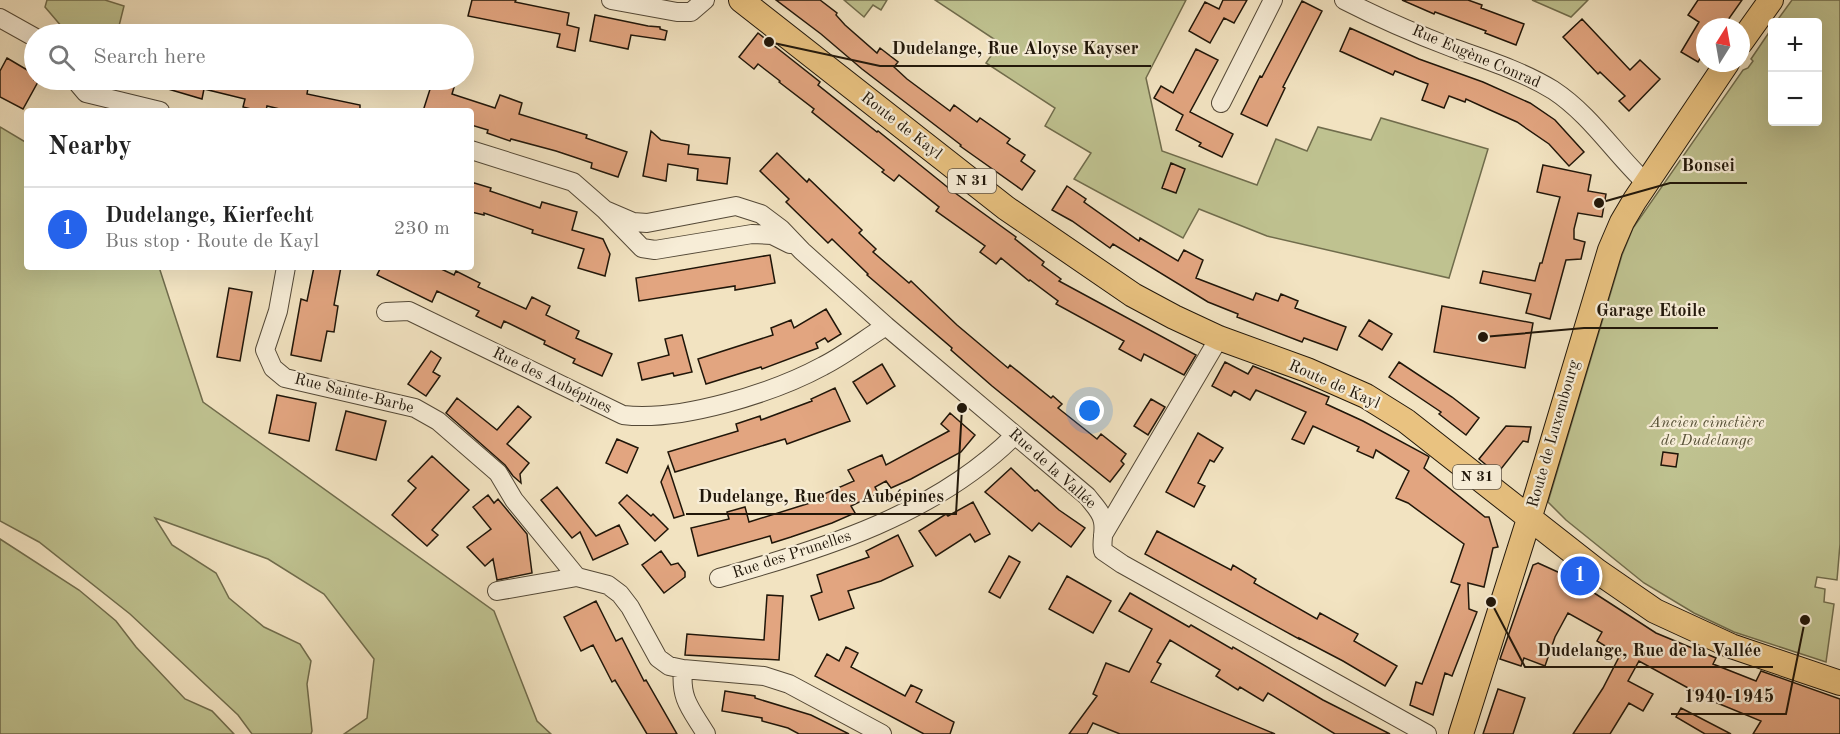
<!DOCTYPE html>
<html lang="en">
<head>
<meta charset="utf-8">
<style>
	body { margin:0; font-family:"Old Standard TT",serif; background:#f6f6f6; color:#222 }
	.controls { position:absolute; right:18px; top:18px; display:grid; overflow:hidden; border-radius:6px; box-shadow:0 6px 24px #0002 }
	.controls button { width:54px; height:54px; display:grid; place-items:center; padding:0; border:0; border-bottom:2px solid #e0e0e0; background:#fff; color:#222; font:30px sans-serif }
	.compass { position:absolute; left:1696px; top:18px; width:54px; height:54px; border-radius:50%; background:#fff; box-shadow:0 6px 24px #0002; rotate:11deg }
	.you { position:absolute; left:1090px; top:411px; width:21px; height:21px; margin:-15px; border:4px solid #fff; border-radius:50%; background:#1a73e8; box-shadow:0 0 0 9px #1a73e833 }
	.badge { display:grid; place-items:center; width:39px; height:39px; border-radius:50%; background:#2563eb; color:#fff; font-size:20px; font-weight:700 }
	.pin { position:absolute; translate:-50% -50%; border:3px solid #fff; box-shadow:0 2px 6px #0006 }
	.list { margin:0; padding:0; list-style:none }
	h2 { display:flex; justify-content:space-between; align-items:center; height:78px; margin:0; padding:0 24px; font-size:26px }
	h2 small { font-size:20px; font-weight:400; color:#767676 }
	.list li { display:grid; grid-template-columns:39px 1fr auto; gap:18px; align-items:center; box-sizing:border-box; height:84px; padding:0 24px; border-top:2px solid #e0e0e0 }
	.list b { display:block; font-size:22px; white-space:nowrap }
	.list p { margin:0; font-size:20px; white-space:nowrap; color:#767676 }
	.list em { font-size:20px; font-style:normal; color:#767676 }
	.icon { flex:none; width:33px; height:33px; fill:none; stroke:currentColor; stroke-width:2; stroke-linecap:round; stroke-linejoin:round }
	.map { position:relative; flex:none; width:1840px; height:734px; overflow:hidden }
	.search { position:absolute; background:#fff; box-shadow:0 6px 24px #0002; left:24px; top:24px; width:450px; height:66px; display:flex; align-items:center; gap:15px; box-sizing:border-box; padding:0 21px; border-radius:33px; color:#767676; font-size:22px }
	.panel { position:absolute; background:#fff; box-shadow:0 6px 24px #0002; left:24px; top:108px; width:450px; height:162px; border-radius:6px }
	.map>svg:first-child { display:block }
	.green { fill:#bfc290; stroke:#706c4c; stroke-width:1.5 }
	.building { fill:#e2a580; stroke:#201609; stroke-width:1.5 }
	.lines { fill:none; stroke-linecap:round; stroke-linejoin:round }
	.minor-casing { stroke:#544937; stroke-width:20 }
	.major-casing { stroke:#201609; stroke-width:26 }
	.minor { stroke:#f7edd7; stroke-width:18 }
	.major { stroke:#e9c280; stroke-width:24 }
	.labels { text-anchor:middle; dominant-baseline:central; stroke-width:4.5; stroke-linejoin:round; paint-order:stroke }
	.shield { fill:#f7edd7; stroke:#605647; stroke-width:1.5 }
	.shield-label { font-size:15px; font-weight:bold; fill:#201609 }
	.street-label { font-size:16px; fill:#201609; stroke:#f7edd7 }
	.park-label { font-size:16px; font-style:italic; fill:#585238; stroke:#f7edd7 }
	.leader { fill:none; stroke:#201609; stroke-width:2 }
	.callout-dot { fill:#201609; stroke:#f7edd7; stroke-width:2 }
	.callout-label { font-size:18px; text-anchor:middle; font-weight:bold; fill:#201609; stroke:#f7edd7; stroke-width:4.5; stroke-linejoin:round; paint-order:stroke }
</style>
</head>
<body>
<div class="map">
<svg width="1840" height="734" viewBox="0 0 1840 734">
	<rect width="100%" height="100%" fill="#f2e3c1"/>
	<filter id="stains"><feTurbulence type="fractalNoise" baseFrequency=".00333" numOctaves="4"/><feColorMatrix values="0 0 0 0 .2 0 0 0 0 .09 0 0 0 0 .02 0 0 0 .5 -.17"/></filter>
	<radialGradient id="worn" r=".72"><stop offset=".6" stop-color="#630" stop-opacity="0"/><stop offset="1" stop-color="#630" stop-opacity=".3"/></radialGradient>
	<path class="green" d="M47,0H105L124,6L117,34H68L45,7Z
		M844,0H887L881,10L873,5L864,17Z
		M935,0H1186L1146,78L1162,151L1257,185L1276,139L1307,151L1318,127L1371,140L1381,118L1488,149L1449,278L1267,236L1199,209L1183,238L1074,179L1091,153L1045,126L1055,108L986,63L1000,43Z
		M1532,0H1588L1571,17Z
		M1792,0H1840V544L1837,580L1817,577L1815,587L1825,589L1824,602L1834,604L1826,662L1734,632L1694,613L1644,583L1566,520L1548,502L1622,255L1633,228L1743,70L1748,68L1753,61L1751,59L1772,28V122H1818V22H1776Z
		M0,127L27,143V267H159L203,402L494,611L537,721L551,734H344L367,718L374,659L324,594L268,559L155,518L172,545L216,573L229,598L264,627L300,644L311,661L307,684L312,731L311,734H252L238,715L130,614L39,542L0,521Z
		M0,539L79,590L116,621L136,647L185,699L212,711L234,734H0Z"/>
	<path class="building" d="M472,0H516L515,2L569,13L567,25L579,28L575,51L557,47L560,34L468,16Z
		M776,0H820L837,13L836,15L845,25L877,53L880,48L898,62L894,67L907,79L950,111L954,105L977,122L980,118L1010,139L1007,143L1025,155L1021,161L1035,171L1022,190L960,146L961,145L862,69L821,34Z
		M1223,0H1247L1234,23L1224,18L1210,43L1189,31L1205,2L1219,9Z
		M1402,0H1468L1482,5L1481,8L1524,24L1516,45L1485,33L1486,31L1435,12L1434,14Z
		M1698,0H1742L1723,27H1705V51L1698,62L1681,52L1699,22L1688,15Z
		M1302,1L1322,11L1283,87L1285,88L1267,126L1241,114L1260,76L1262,77Z
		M595,15L648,26L660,27V29L667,31L665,40L631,35L628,49L590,41Z
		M1582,19L1630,70L1640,60L1660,79L1629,111L1619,101L1625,96L1600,72L1598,74L1563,37Z
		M1350,28L1419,59L1483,82L1530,103L1555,120L1584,152L1569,166L1549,144L1517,122L1490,110L1466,99L1465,102L1449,96L1444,108L1422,100L1428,84L1395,71L1393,75L1340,51Z
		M758,33L820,82L818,85L877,132L878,131L951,190L1016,237L1015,239L1044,262L1042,265L1061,279L1059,281L1196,355L1184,375L1144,354L1141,361L1119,349L1124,341L1056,304L1058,301L1030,280L1029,281L1001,258L996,264L980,252L985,246L936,211L939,207L899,175L894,181L882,172L884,170L812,112L814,109L779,82L780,81L758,64L754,69L739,57Z
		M1196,49L1218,60L1190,112L1233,134L1222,157L1199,146L1201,143L1176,130L1183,115L1154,98L1161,86L1173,93Z
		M7,58L34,74V80H39L23,109L0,97V71Z
		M152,80H258L283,85L285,80H299L309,82L307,94L360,105V111H288L267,106L266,111H259L243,107L245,99L204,89L202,99L151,84Z
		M433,80L455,84L452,94L495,108L500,95L522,103L519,114L587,135L586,138L627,152L618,177L591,168L592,163L556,151L511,139L510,141L487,133L488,130L471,125V111H423Z
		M651,131L661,140L689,145L688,154L730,158L727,184L697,180L698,169L668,164L666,181L643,176Z
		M777,153L807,182L809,179L862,230L859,233L876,249L873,252L909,283L911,281L957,325L1008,368L1010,365L1051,398L1053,396L1062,404L1058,408L1097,439L1101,434L1126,454L1121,461L1124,464L1110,482L992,386L951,350L952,348L867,275L868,274L832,239L828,243L786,202L789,199L760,171Z
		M1171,163L1185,169L1176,193L1162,188Z
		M1543,165L1591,175L1588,191L1606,194L1602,217L1578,213L1574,229V239L1585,242L1581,259L1566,260L1550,319L1526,313L1531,294L1480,283L1483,271L1535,281L1540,263H1542L1560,197L1537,192Z
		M471,182L491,188L490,191L540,208L542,202L577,212L572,230L603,239L610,254L605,276L578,268L584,249L532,233L533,230L484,213V215L471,212Z
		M1067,186L1086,199L1084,202L1139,241L1140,238L1178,261L1184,250L1203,260L1196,278L1253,300L1256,293L1278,301L1281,294L1298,301L1295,308L1346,327L1337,350L1304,338L1302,342L1237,317L1238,314L1208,302L1113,244L1110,248L1072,221L1052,210Z
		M770,255L775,283L735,290V286L639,301L636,278Z
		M314,267H341L334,305L338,306L334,332L327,331L321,361L291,355L301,299L307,301Z
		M381,267H437L454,275L456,271L480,283L478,287L526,309L532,297L550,306L546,315L579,331L576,338L612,354L602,376L573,363L575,359L544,344L545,341L504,321L501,328L476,316L479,311L437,291L432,302L377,275Z
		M229,288L252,292L240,361L217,357Z
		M1442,306L1533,323L1525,368L1434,352Z
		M826,309L841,334L828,342L825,338L816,343L818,348L762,369L761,367L706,384L698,359L773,335L771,328L791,320L794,328Z
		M1369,320L1392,334L1382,350L1359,336Z
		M682,335L692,372L674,376L673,373L642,380L638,363L669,355L665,339Z
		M431,351L441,358L433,372L440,376L426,396L408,384Z
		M1225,362L1248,374L1253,366L1329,397L1326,404L1363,421L1428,456L1429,457L1424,468L1485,517H1489L1498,547L1493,548L1484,587L1468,583L1469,609L1477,612L1452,676L1445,673L1433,715L1410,705L1416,682L1422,684L1460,585L1451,582L1464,544L1408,503L1396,498L1409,471L1376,450L1373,458L1357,451L1359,447L1313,426L1304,444L1292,439L1306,412L1256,390L1250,400L1234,391L1231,396L1212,386Z
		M1399,362L1452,397L1479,418L1466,435L1439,414L1441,412L1389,377Z
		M882,364L895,386L867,404L853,382Z
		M835,388L850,421L787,444L785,439L675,472L668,452L738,431L736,424L760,416L761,420L812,401L811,399Z
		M277,395L316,403L309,441L269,433Z
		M457,398L497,430L518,406L531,417L507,444L529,463L520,474L521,483L513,476L505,465L446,413Z
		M1151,399L1165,407L1148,435L1134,426Z
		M346,411L386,421L376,460L336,450Z
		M950,413L975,435L961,452L911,479L891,488L886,481L875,487L878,493L851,506L855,513L832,523L791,537L772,543L770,536L698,556L691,528L729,519L727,512L745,507L749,522L826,498L824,494L854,481L848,470L882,455L886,465L949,431L941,424Z
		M1506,426L1531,427L1528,442L1523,441L1497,474L1479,459Z
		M1198,433L1223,448L1214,462L1210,460L1198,483L1205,486L1194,507L1166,492Z
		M617,439L638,448L627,473L606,463Z
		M1663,452L1678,454L1676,467L1661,465Z
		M432,456L469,490L432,530L438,535L427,546L392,515L416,488L408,481Z
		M668,466L684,515L674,518L661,482Z
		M1011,468L1035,491L1037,490L1059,510L1085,528L1071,547L1039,523L1032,531L985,492Z
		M557,487L596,536L619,525L628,544L593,560L580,532L572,538L541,500Z
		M488,495L494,503L498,499L527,534L532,573L497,580L493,559L485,566L467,547L491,529L473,507Z
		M627,495L651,516L653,514L668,529L655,541L619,503Z
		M973,502L990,534L975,542L970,534L936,556L919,531L946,514L948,516Z
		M1157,531L1231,570L1233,565L1256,579L1254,583L1317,619L1320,613L1358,634L1354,641L1397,666L1385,686L1343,661L1299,638V639L1145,554Z
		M898,535L913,566L881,581L848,591L854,608L819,620L811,596L822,592L817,575L869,557L866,551Z
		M661,551L671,565L678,563L685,572V577L664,593L642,565Z
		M1009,556L1020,562L1000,598L989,592Z
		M1538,563L1571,578L1656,633L1716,658L1713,664L1756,681L1761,671L1840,699V734H1753L1761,721L1710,700L1639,661L1628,681L1653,694L1643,711L1629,703L1610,734H1573L1603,688L1620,655L1597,641L1602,632L1568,613L1555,637L1545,666L1524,658L1521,666L1500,659L1533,565Z
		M1067,576L1111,601L1093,633L1049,609Z
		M1130,593L1189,627L1191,625L1232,649L1233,647L1323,700L1390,734H1335L1268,693L1263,701L1240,687L1238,690L1216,676L1220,670L1170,640L1157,662L1161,664L1151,682L1275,734H1120L1093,723L1087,734H1069L1097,696L1093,694L1106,663L1129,672L1152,629L1119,611Z
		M767,595L783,596L779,660L685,655L687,634L764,640Z
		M596,601L616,641L622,638L644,681L646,680L677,734H647L615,680L612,682L593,645L581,651L564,617Z
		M846,647L858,653L851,667L905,696L911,685L922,690L916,702L954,722L950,734H924L815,676L827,654L839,661Z
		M1498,689L1525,698L1513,734H1483Z
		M725,691L755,696V698L811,715L849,734H799L788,728L762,721V718L722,711Z
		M1681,708L1731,734H1705L1676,717Z"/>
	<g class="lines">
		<g class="minor-casing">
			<path id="minor" d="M611,0L677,12H691L705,0
				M1344,0C1379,18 1416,34 1453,48C1487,60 1522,71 1553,90C1591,115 1614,153 1646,183
				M0,18L34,37
				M75,80L86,93L160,111
				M1221,103L1273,0
				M471,150L573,182L605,210L642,248L655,250L752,234L772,235L790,244
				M605,210L633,222L647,223L736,206L761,214L781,229L802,251L886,326L1087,496C1093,504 1102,512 1103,522C1105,532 1101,541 1103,551L1122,564L1427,734
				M286,267L278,311L265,350L273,368L285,378L415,408L438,421L498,473L514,500L577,577L608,585L620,594L630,607L658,658L669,666L683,669L764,676L789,684L882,734
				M386,312L409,311L623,415C680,422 773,393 823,366C845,355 865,339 886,326
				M1103,535L1219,338
				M719,578C824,549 936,514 1015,435
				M497,591L577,577
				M683,669C680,700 691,709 706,734"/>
		</g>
		<g class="major-casing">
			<path id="major" d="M741,0L1006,208L1133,295L1174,317L1219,338L1307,370L1366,396L1406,421L1597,571L1655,611L1731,646L1840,683
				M1741,42L1771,0
				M1461,734L1535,500L1610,250L1622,222L1635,200L1727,63"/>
		</g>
		<use href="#minor" class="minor"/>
		<use href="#major" class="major"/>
	</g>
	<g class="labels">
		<g class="shield">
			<rect x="948" y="169" width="48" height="24" rx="4.5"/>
			<rect x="1453" y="465" width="48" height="24" rx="4.5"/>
		</g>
		<g class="shield-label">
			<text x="972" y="181">N 31</text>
			<text x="1477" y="477">N 31</text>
		</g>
		<g class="street-label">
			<text transform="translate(1476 57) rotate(23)">Rue Eugène Conrad</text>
			<text transform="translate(901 126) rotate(38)">Route de Kayl</text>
			<text transform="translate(552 381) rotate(26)">Rue des Aubépines</text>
			<text transform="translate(1334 385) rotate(24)">Route de Kayl</text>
			<text transform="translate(354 394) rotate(14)">Rue Sainte-Barbe</text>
			<text transform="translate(1554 434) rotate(-74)">Route de Luxembourg</text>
			<text transform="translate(1052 469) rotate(42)">Rue de la Vallée</text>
			<text transform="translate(792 555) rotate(-18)">Rue des Prunelles</text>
		</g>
		<g class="park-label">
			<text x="1707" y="423">Ancien cimetière<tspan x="1707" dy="18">de Dudelange</tspan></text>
		</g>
	</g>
	<path class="leader" d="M769 42L880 66H1151M1599 203L1670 183H1747M1483 337L1584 328H1718M962 408L956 514H686M1491 602L1525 667H1773M1805 620L1786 714H1671"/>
	<g class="callout-dot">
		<circle cx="769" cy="42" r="6"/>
		<circle cx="1599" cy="203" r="6"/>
		<circle cx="1483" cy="337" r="6"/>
		<circle cx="962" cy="408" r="6"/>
		<circle cx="1491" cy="602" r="6"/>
		<circle cx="1805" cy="620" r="6"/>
	</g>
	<g class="callout-label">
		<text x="1015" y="54">Dudelange, Rue Aloyse Kayser</text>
		<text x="1708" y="171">Bonsei</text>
		<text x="1651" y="316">Garage Etoile</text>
		<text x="821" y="502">Dudelange, Rue des Aubépines</text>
		<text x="1649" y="656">Dudelange, Rue de la Vallée</text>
		<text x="1729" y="702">1940-1945</text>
	</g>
	<rect width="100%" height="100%" filter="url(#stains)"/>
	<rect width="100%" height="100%" fill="url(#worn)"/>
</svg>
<div class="controls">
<button>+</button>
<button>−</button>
</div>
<svg class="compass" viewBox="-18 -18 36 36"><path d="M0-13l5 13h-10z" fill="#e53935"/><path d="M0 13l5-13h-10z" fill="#767676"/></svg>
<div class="you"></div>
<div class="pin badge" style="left:1580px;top:576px">1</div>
<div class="search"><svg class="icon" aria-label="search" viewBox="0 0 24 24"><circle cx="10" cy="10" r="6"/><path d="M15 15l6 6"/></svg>Search here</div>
<section class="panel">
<h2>Nearby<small></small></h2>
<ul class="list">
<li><span class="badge">1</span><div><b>Dudelange, Kierfecht</b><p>Bus stop · Route de Kayl</p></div><em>230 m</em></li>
</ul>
</section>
</div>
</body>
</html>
